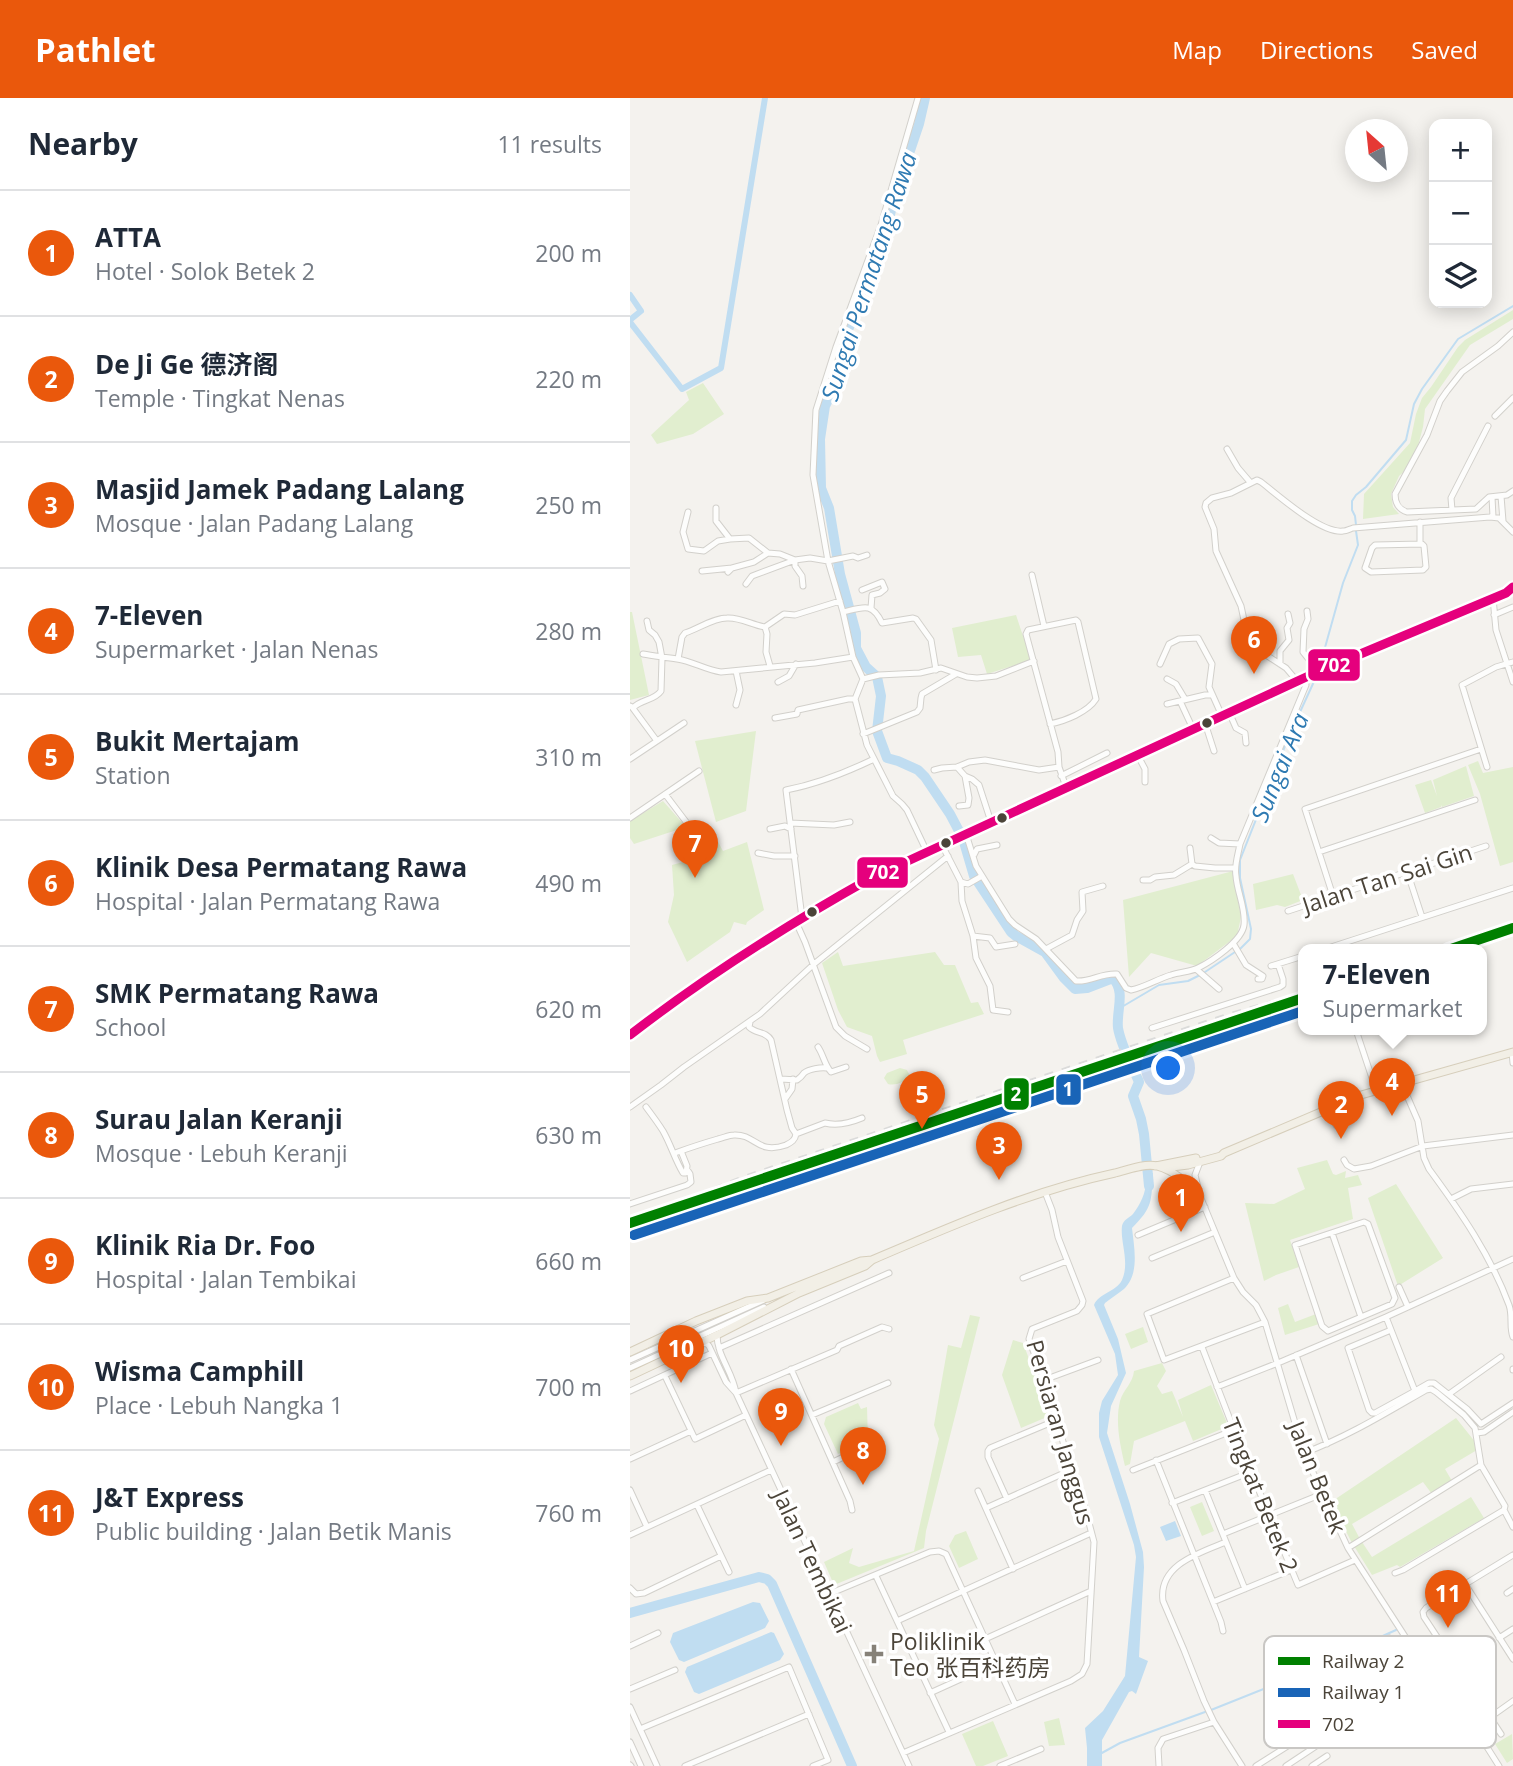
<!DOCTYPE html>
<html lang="en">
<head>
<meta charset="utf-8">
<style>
	body { margin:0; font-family:"Open Sans","Noto Sans SC",sans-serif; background:#f6f6f7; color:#1f2937 }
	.controls { position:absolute; right:21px; top:21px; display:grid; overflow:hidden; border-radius:14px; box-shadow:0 4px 18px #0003 }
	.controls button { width:63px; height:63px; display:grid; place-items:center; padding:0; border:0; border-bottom:2px solid #e0e1e3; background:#fff; color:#1f2937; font:35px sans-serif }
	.compass { position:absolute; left:715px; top:21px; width:63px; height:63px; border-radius:50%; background:#fff; box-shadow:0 4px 18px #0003; rotate:333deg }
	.you { position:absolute; left:539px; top:971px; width:24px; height:24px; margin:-18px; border:5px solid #fff; border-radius:50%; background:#1a73e8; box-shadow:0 0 0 10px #1a73e833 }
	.badge { display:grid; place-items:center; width:46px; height:46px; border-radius:50%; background:#ea580c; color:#fff; font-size:23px; font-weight:700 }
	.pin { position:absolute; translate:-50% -58px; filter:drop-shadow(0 2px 4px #0008) }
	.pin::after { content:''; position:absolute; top:37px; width:24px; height:21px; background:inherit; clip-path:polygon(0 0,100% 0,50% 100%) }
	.popup { position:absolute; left:668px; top:846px; width:189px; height:91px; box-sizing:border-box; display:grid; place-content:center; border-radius:14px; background:#fff; filter:drop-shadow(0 2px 5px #0005); font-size:23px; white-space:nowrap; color:#747a83 }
	.popup b { font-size:26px; color:#1f2937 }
	.popup::after { content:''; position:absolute; left:50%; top:100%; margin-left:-14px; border:14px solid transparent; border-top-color:#fff }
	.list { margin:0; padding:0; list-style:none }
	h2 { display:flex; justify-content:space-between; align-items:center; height:91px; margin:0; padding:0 28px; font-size:30px }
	h2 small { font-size:23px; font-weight:400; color:#747a83 }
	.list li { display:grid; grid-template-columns:46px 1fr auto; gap:21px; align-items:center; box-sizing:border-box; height:126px; padding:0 28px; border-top:2px solid #e0e1e3 }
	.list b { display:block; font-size:26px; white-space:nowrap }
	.list p { margin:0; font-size:23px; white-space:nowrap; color:#747a83 }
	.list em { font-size:23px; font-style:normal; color:#747a83 }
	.icon { flex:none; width:38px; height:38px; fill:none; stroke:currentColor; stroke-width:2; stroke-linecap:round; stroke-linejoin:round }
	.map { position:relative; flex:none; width:883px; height:1668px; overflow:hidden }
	header { display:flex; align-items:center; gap:42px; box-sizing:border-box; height:98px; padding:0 35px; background:#ea580c; color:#fff }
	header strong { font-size:33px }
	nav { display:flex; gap:38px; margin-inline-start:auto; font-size:24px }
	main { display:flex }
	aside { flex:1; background:#fff }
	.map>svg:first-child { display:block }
	.green { fill:#e1eecf }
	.water { fill:#c0ddf1 }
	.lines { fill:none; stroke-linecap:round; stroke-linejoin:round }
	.stream { stroke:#c0ddf1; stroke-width:2 }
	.canal { stroke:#c0ddf1; stroke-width:6 }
	.river { stroke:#c0ddf1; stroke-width:10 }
	.minor-casing { stroke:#d2d0cb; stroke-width:7 }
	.major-casing { stroke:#d6cebb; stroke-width:9 }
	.minor { stroke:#fdfdfc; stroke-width:5 }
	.major { stroke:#f2efe6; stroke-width:7 }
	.rail { stroke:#dbdbda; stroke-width:2; stroke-dasharray:9 9; stroke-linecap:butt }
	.bus-1-casing { stroke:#fff; stroke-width:14 }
	.bus-1 { stroke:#e5007d; stroke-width:9 }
	.rail-1-casing { stroke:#fff; stroke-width:16 }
	.rail-2-casing { stroke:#fff; stroke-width:16 }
	.rail-1 { stroke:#008000; stroke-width:10 }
	.rail-2 { stroke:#1964b7; stroke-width:10 }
	.bus-dot { fill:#4b4439; stroke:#fff; stroke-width:2.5 }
	.poi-dot { fill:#868178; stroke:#fff; stroke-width:2.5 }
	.labels { text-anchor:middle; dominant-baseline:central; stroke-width:7; stroke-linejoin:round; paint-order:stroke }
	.street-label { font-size:23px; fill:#4b4439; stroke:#fff }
	.poi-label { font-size:23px; fill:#4b4439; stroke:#fff; text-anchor:start }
	.water-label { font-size:24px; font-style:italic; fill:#2e7ab2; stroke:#fff }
	.key { fill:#fff; stroke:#c9c7c4; stroke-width:2 }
	.key-label { font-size:19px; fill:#4b4439 }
	.line-badge { stroke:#fff; stroke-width:2.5 }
	.badge-label { font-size:19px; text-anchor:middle; font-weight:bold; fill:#fff }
</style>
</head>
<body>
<header>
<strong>Pathlet</strong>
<nav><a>Map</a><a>Directions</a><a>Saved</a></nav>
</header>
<main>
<aside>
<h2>Nearby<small>11 results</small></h2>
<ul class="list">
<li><span class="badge">1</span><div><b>ATTA</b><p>Hotel · Solok Betek 2</p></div><em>200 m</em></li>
<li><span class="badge">2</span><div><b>De Ji Ge 德济阁</b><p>Temple · Tingkat Nenas</p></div><em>220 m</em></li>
<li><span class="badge">3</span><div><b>Masjid Jamek Padang Lalang</b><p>Mosque · Jalan Padang Lalang</p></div><em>250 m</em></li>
<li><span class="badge">4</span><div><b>7-Eleven</b><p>Supermarket · Jalan Nenas</p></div><em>280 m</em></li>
<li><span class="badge">5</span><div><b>Bukit Mertajam</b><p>Station</p></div><em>310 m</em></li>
<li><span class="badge">6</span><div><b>Klinik Desa Permatang Rawa</b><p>Hospital · Jalan Permatang Rawa</p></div><em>490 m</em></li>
<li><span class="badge">7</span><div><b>SMK Permatang Rawa</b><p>School</p></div><em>620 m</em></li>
<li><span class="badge">8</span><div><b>Surau Jalan Keranji</b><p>Mosque · Lebuh Keranji</p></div><em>630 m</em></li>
<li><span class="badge">9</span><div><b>Klinik Ria Dr. Foo</b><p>Hospital · Jalan Tembikai</p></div><em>660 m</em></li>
<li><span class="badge">10</span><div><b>Wisma Camphill</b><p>Place · Lebuh Nangka 1</p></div><em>700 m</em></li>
<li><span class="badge">11</span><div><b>J&amp;T Express</b><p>Public building · Jalan Betik Manis</p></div><em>760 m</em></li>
</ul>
</aside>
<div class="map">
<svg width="883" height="1668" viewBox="0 0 883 1668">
	<rect width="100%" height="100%" fill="#f4f2ee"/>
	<path class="green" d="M883,212V221L840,247L795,311L793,329L788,348L778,370L769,378L761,396L763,409L769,416L733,421L734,396L780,345L786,316L792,300L801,289L828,249L835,242Z
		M73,285L94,316L63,336L27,346L21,337L59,302L56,294Z
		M0,514H2L19,597L0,602Z
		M386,517L401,562L357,576L351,557L328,559L322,530Z
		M126,633L116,713L86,724L65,643Z
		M848,663L853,675L883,669V764L870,768L850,696L838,667Z
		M836,668L844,698L812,709L811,707V709L795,715L785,687L801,682L807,698L803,682Z
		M33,703L56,729L4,746L0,740V723Z
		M88,744L93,753L117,744L134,812L117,824L116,827L104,824L100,834L57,864L38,824L44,797L42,767L53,764L54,756Z
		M607,772V797L611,819L607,838L567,868L521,855L499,879L493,802Z
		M663,776L673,802L655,809L647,807L626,812L623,786Z
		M208,854L213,868L305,854L314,867H325L341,905L348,904L354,916L273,942L277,956L250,964L247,958L242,938L217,929L208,912L192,865Z
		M270,970L277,972L280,978C276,984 265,988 258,986L254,980L257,975Z
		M697,1062L703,1076L706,1077L716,1073L715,1080L728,1077L732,1087L718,1090L723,1121L660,1142L669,1169L646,1177L634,1183L615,1105L644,1106L675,1091L667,1070Z
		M766,1086L813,1160L768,1188L738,1100Z
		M658,1206L665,1224L686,1216L689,1226L655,1237L648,1210Z
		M340,1217L350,1219L296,1433L294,1450L204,1487L194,1464L223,1450L219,1465L229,1469L284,1453L309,1341L304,1327L318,1247L331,1250Z
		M513,1229L518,1244L501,1251L495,1236Z
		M383,1242L393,1245L419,1314L417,1319L391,1330L372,1277Z
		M532,1265L536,1273L527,1288L532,1296L542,1293L553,1319L548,1302L581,1287L597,1325L594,1330L563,1343L555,1323L504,1343L500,1366L495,1368C490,1347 485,1324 490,1303C493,1292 503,1285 504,1273Z
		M228,1305L231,1311L237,1309L238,1343L208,1356L194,1326L196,1319Z
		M826,1320L846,1345L847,1352L815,1371L822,1383L802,1396L793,1384L722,1426L730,1441L722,1445L701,1404Z
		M841,1399L854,1420L770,1469L767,1467L742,1477L724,1448L732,1444L742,1459Z
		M572,1404L584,1433L572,1438L560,1409Z
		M336,1433L348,1461L329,1470L319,1448L325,1437Z
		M429,1620L435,1647L419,1648L414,1624Z
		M363,1623L378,1658L353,1668H346L332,1636Z
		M882,1636L883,1661L877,1665L865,1646Z"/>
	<path class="water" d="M523,1075C521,1104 523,1109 502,1130C504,1149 510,1176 494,1191C488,1196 481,1200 475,1205L474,1207L488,1241L496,1275L481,1308L477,1335L500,1406L513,1454L514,1469L509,1559L518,1563L506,1596L502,1593L499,1594L472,1642V1668H457V1650L455,1630L473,1613L495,1578L506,1459L504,1447L469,1339V1315L472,1303L488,1277L485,1256L464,1207C469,1195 486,1194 492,1182C500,1164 490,1144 492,1128C493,1122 499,1120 503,1116C512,1104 518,1091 515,1076Z
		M545,1423L551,1438L536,1443L530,1429Z
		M123,1504L130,1505L139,1523L135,1530L54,1564L49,1562L40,1544L43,1535Z
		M141,1534L144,1535L154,1556L150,1562L69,1596L64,1594L55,1574L57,1569Z"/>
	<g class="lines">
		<path class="stream" d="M726,427L725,418L722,412V403L726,397L736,389L776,342L784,306L792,291L828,241L883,208
			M689,571L713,485L728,447L726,433
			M610,851L620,841L621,831L610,780V762L659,638L687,577
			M575,874L605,854
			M490,910L529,887L558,883L570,877
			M581,1612L646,1586L766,1532
			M470,1656L490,1645L575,1614"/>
		<path class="canal" d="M0,197L11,213L0,222
			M0,224L52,291L91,270L135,0"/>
		<path class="river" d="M295,0L289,26L264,100L255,137L246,153L229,199L227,210L217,234L209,264L203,292L195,308L190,341L191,390L199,410L210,476L226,535V550L236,569L247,579L251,598L247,633L257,660L268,663L288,672L295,679L320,716L329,733
			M334,744L344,778L381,834L386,838L415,854L434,880L445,891L457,890L483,880C496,894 486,913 488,930C491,948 502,967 509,984L503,998L511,1021L514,1036L519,1088
			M0,1515L129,1479L137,1481L142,1486L222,1668"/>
		<g class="minor-casing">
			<path id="minor" d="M288,0L251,127L206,249L186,312L183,377L198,463L213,514L223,559L233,581L225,601L237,647L263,698L272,706L277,712L297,754
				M883,234L868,248L832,274L817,293L810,303L797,337L765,396C765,405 768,411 777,414L846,411L859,399L877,397L883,393
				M865,318L883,300
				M597,351L608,370L620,384
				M871,398L873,423
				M862,399L863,419
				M86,410V423L100,441L119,440L138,455L150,456L165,462L180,460L198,463L223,458L228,460L237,457
				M822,412L821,400L858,328
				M58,414L53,434L58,451L74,453L88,443L100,441
				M790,424V445
				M792,446L794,448L796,469L793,472L741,474L735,470L742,450L745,447Z
				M72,473L102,470
				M98,474L102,470L124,464L138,455
				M402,477L414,528
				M116,486L122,478L165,462V468L172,478L173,488
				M232,492L252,484L255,491L250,495L242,497L241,510
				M863,500L866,532L883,584
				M677,513L678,521L674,531L673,554L681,564L685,575
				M213,514C234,509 242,504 252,525L283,520L286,521L301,542L306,572
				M864,517L883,509
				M135,529L137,536L136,554L140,568
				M13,556C24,558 35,559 47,561C62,563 76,572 91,574L185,565L223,559
				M48,561L52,539L55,535C68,531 83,520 97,520C110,519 122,527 135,529L154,516L165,517L210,503
				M530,566L539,546L549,541L568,540L582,566L579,589L592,618
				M650,566V553L659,542L657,530L660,525L658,516
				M233,581L249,577L290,575L311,570L337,579L347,580L366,578L404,563
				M537,581L546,586L555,601
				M667,583L656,570L636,557L629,549L623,539L614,522L611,508L586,453L584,431L575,409L576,405L582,400L601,395L627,382L631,384C648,397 691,436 713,433C716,433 720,431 723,430L860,419L869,420L883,434
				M148,584L159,578L166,566
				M550,603L563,631
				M537,606L575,597H582
				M106,607L110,592L106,573
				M0,608L2,609L27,643
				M3,610C11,601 24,603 31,593L32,560L29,544L25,537L19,532L17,523
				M599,614L606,630L615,635L616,645
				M145,620L167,616L168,612L218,601H225
				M575,625L584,653
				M420,626C435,623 458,614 466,601L448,524L446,522L398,532L396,536L428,654L429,669L436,689
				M233,636L287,614L290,610L291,600L292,596L326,576
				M507,656L515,671V684
				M0,661L54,625
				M327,669L335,678L342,681L349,687L361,724
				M857,669L832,587L866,569L883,564
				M304,672L312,670L327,669L339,664L355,662L409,672L429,669
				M431,678L477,655
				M35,696L60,729
				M329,708L338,707L339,700L335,678
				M0,720L69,673
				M160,725L204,727L220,724
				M140,731L155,728L161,731
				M336,736L346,768L379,821L385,827L406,841L446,883C462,884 470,875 487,876L496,890L501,892C516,889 527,881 541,877C550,874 560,874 568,870C582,863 612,843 614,827C616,811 607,794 606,778C604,768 608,757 610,746L676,587L675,579
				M581,740L589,745L610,746
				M312,747L331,784L338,786L352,778
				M560,750L562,766L565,768L585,770H605
				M689,754L845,702
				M128,755L144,758H165
				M344,757L347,751L367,747
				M777,773L792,819
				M513,782H520L525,779L544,777L562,766
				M331,784L332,803L343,838L346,860L360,888L363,912L378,914
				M703,798L675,711L851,651
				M658,813L856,748
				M172,820L156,692C187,686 215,675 244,661
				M166,824L175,844L206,929L215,938L237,951
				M343,838L360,840L366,849L385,846
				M603,845L616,867L633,878L632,881H628
				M416,851L442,837L447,822L453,813L452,794L473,788
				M692,852L883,790
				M641,868L673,858
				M566,871L589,891
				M120,924L119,929C126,936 136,933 141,942L157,1012L162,1030L166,1036
				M522,930L650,889L653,887V881L648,866
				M726,932L746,992
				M188,949C193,956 195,968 201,974L216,969
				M882,954L883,965
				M151,981L167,982C170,980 172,978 174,975C179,971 191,969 197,970
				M771,984L788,1023L794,1060L799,1071C830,1113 861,1158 879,1207C883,1218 879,1229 883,1239
				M155,1001L162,991L163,981
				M0,1009L31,987L54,969L130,916L184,866L318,758
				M16,1009C22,1017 28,1025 33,1033C41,1047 45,1062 53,1075H56L57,1068L51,1053
				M698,1009L706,1027
				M43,1054L45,1055C59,1050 74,1045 88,1041C93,1040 99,1037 104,1037C126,1036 127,1057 156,1047C162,1044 165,1042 166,1036L195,1025C207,1028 220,1025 232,1020
				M714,1062L717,1067L724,1071L741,1068L793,1048L883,1037
				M570,1064L565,1077L570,1098L604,1180L613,1194L626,1207L635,1224L674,1355L718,1450L785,1554L850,1638L869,1668
				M821,1101L841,1091L883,1086
				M0,1106L57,1087L61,1084L60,1076L58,1073
				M734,1124L738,1126L765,1200L762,1206L698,1233L692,1228L665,1147Z
				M702,1135L731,1219
				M508,1137L575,1109
				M522,1160L585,1134
				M393,1180L437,1163
				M604,1180L517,1216L534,1262L635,1224
				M769,1189L778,1209
				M756,1219L785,1293L799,1285H804L837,1311L851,1326L883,1305
				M761,1232L718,1250L739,1312L742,1315H745L785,1293
				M87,1237C87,1258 103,1274 106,1295
				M71,1245L77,1246L79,1248L96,1284L106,1295L279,1668
				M572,1249L604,1332L668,1487L725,1462
				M89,1250L259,1175
				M666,1257L697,1346
				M0,1262L134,1202
				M0,1270L134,1209
				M161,1271L220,1403L222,1412
				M883,1272V1271
				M35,1278L65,1341L116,1317
				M414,1282L468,1262
				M587,1289L648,1265L756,1219L883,1161
				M0,1293L82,1255
				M106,1295L207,1252L209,1248L252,1229L259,1231
				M819,1296L871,1259
				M182,1317L258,1285
				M847,1335L854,1334L883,1314
				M674,1355C717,1339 756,1315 796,1292L801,1291L806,1294L834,1317L845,1330L851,1367L875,1408L874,1412
				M0,1361L61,1333
				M526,1362L591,1524L593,1533
				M203,1364L239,1347
				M503,1372L604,1332
				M0,1392L17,1429
				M575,1392L615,1491
				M348,1393L383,1471
				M377,1401L358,1359V1353L360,1350L427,1322
				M542,1405L621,1374
				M67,1407L99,1474
				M356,1410L441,1372
				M874,1412L883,1429
				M593,1436L692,1396
				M0,1437L141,1372
				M596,1444C569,1455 528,1467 533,1503L554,1552L574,1603L584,1624L612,1668
				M718,1450L851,1367
				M765,1475L773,1472L874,1412
				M246,1478L319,1634
				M835,1486L883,1561
				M0,1490L6,1496L14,1495L91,1458
				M877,1495L883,1491
				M199,1496L300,1454L309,1453L316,1456L385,1606
				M583,1504L661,1472
				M267,1523L461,1435
				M869,1540L883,1531
				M355,1541L461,1493
				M0,1548L28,1535
				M713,1565L739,1597
				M704,1570L759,1540L785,1583
				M0,1591L45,1572
				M300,1595L366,1565
				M0,1609L27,1668
				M845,1630L883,1603
				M10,1631L159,1569L198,1662L183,1668
				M871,1636L794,1519L793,1514L796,1510L883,1457
				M0,1644L11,1668
				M273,1655L441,1583L452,1576L457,1566L464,1444L453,1402L441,1372L422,1305L399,1241L402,1231L447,1213L452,1207L453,1203L428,1139L422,1112L415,1094
				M0,1667L1,1668
				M55,1668L179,1616
				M370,1668L411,1651
				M529,1668L528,1650L533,1641L584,1624
				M626,1668L778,1572
				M656,1668L799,1573
				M682,1668L697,1658"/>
		</g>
		<g class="major-casing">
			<path id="major" d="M0,937C75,877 157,826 241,780L685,575L876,495L883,489
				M526,1068L566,1060
				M534,1070L558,1067L591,1058L594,1055L731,997L883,954
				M0,1254L66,1223L117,1203L138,1200L231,1163L242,1162C321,1128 401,1093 485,1075C497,1072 514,1065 527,1068C545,1073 557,1085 570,1098
				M0,1278L87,1237L169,1195L235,1168L242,1162"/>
		</g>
		<use href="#minor" class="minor"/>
		<use href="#major" class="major"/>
		<path class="rail" d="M295,1017L594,917L673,894
			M304,1043L673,918
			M51,1118L111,1107L289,1048
			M0,1123L111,1079L281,1022
			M3,1130L58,1116"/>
		<g class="bus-1-casing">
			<path id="bus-1" d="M0,937C76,878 157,827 241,780L685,575L876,495L883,489"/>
		</g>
		<use href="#bus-1" class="bus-1"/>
		<g class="rail-1-casing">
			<path id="rail-1" d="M818,852L883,830
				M0,1125L673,900"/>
		</g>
		<g class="rail-2-casing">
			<path id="rail-2" d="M4,1137L673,913"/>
		</g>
		<use href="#rail-1" class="rail-1"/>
		<use href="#rail-2" class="rail-2"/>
	</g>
	<g class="bus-dot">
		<circle cx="577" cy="625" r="6"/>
		<circle cx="372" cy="720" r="6"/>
		<circle cx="316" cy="745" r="6"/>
		<circle cx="182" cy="814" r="6"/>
	</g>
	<path class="poi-dot" d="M240.5 1545.5h7v7h7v7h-7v7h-7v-7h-7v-7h7z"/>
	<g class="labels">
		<g class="street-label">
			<text transform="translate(757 780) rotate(-18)">Jalan Tan Sai Gin</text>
			<text transform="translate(431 1334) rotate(74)">Persiaran Janggus</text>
			<text transform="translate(688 1379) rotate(68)">Jalan Betek</text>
			<text transform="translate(631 1397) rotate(68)">Tingkat Betek 2</text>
			<text transform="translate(183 1463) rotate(65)">Jalan Tembikai</text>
		</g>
		<g class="poi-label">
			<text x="260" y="1543">Poliklinik<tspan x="260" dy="26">Teo 张百科药房</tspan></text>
		</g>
		<g class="water-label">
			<text transform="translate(238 178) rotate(-72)">Sungai Permatang Rawa</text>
			<text transform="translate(649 669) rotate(-68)">Sungai Ara</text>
		</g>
	</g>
	<rect x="634" y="1538" width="232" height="112" rx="10" class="key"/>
	<rect x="648" y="1559" width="32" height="8" fill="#008000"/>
	<rect x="648" y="1590" width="32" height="9" fill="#1964b7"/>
	<rect x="648" y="1622" width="32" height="8" fill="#e5007d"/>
	<g class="key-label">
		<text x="692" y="1570">Railway 2</text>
		<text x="692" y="1601">Railway 1</text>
		<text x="692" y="1633">702</text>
	</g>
	<g class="line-badge">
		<rect x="677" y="550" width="54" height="34" rx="7" fill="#e5007d"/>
		<rect x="226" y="758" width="53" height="33" rx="7" fill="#e5007d"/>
		<rect x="425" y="975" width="27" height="33" rx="7" fill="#1964b7"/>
		<rect x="373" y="979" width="27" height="34" rx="7" fill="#008000"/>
	</g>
	<g class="badge-label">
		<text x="704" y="574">702</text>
		<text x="253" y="781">702</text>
		<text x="438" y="998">1</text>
		<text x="386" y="1003">2</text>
	</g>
</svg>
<div class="controls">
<button>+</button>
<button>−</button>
<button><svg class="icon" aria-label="layers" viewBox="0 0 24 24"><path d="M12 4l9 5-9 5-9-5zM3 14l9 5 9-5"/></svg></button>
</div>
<svg class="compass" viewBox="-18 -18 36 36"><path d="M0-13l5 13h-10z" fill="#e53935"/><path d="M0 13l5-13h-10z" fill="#747a83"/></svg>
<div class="you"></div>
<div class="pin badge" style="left:551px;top:1134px">1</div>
<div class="pin badge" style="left:711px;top:1041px">2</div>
<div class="pin badge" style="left:369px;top:1082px">3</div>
<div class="pin badge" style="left:762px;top:1018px">4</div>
<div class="popup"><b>7-Eleven</b>Supermarket</div>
<div class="pin badge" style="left:292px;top:1031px">5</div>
<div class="pin badge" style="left:624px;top:576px">6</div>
<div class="pin badge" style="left:65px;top:780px">7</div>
<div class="pin badge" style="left:233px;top:1387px">8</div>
<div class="pin badge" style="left:151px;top:1348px">9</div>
<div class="pin badge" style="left:51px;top:1285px">10</div>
<div class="pin badge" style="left:818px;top:1530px">11</div>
</div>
</main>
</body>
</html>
